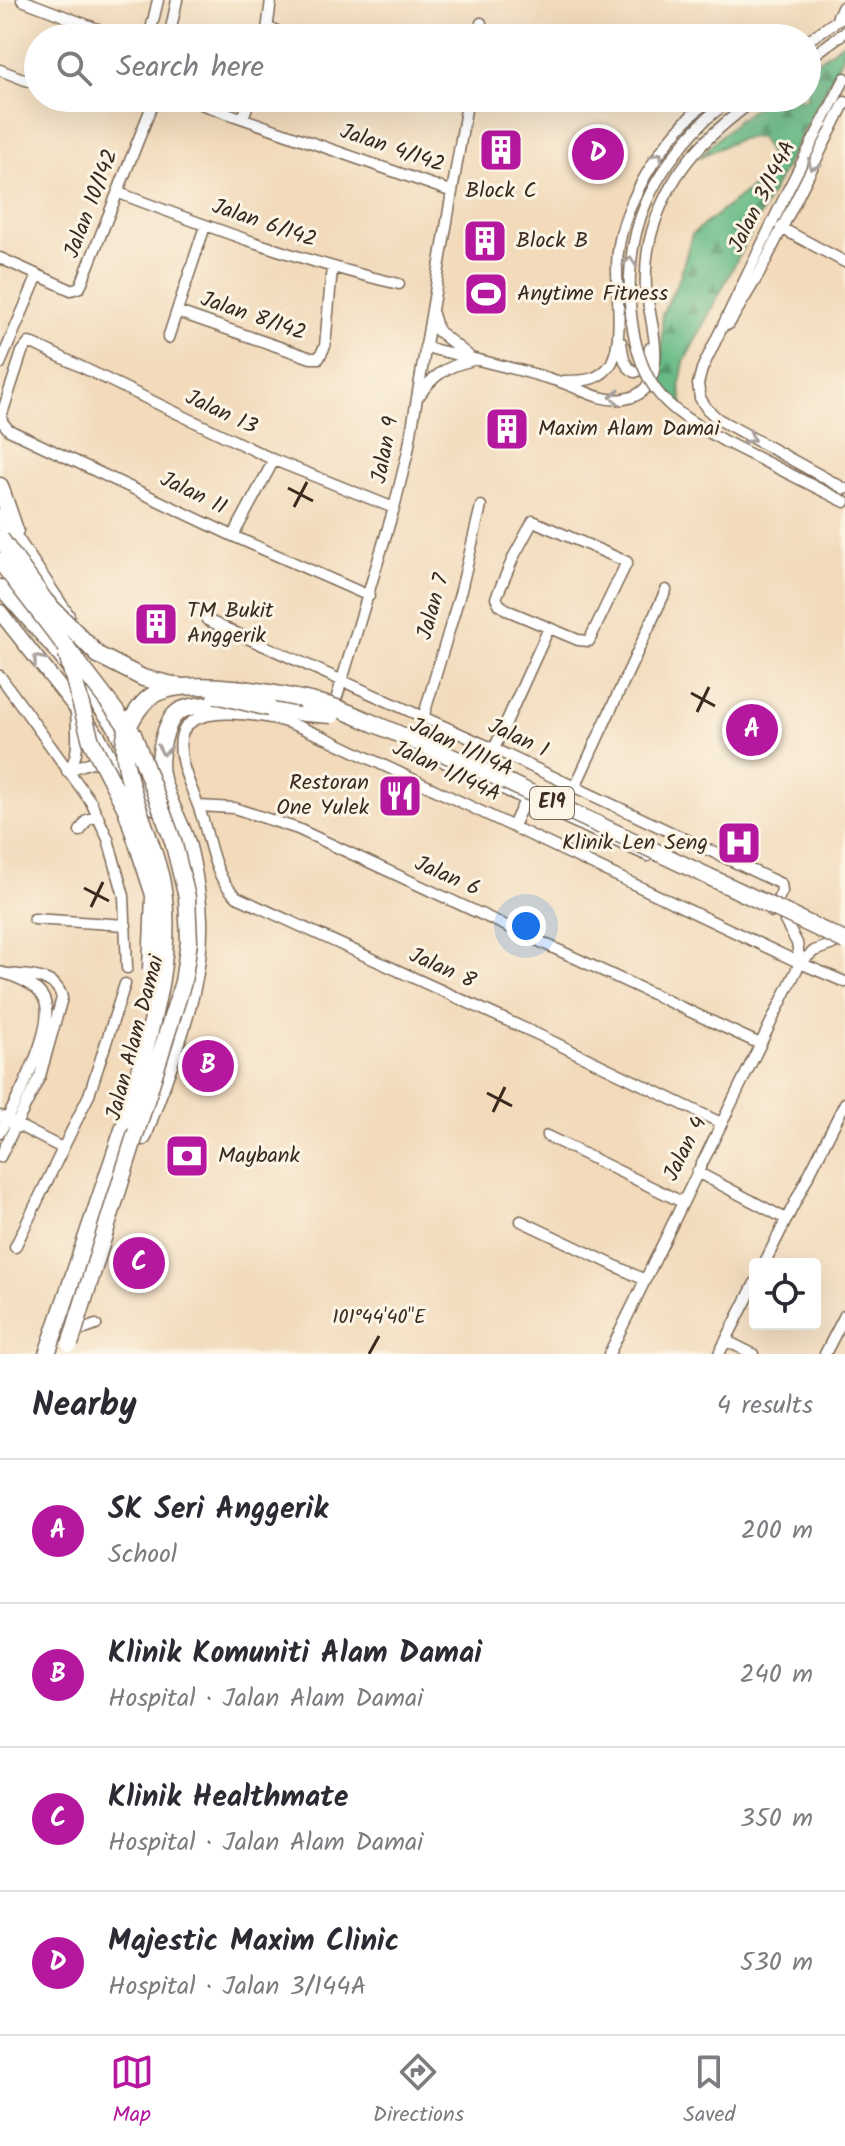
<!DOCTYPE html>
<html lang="en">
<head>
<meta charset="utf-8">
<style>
	body { margin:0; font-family:Kalam,sans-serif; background:#f2f2f3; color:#2b2b33 }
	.controls { position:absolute; right:24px; bottom:24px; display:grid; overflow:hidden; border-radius:8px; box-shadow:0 8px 32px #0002 }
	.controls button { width:72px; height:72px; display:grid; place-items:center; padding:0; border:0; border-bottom:2px solid #e1e1e2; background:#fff; color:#2b2b33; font:40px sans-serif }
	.you { position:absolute; left:526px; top:926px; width:28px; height:28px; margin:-20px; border:6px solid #fff; border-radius:50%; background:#1a73e8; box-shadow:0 0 0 12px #1a73e833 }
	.badge { display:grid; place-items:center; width:52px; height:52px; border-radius:50%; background:#b5179e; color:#fff; font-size:26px; font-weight:700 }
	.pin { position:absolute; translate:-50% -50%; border:4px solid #fff; box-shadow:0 2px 8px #0006 }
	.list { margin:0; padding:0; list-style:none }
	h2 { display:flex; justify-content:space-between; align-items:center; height:104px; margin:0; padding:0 32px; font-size:34px }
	h2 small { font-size:26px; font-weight:400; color:#7c7c81 }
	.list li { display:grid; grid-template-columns:52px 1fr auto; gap:24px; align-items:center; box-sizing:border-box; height:144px; padding:0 32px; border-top:2px solid #e1e1e2 }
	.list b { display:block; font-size:30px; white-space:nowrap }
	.list p { margin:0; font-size:26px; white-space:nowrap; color:#7c7c81 }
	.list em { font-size:26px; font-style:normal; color:#7c7c81 }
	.icon { flex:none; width:44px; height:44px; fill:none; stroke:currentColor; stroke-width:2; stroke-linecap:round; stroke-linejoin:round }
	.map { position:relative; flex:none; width:845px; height:1354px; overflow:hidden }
	.search { position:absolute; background:#fff; box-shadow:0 8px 32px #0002; left:24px; right:24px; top:24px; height:88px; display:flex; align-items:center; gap:20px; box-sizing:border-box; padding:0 28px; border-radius:44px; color:#7c7c81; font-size:30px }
	.sheet { height:680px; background:#fff }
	nav { display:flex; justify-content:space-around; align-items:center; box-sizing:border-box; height:112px; border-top:2px solid #e1e1e2; background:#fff; font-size:22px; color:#7c7c81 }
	nav a { display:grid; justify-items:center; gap:4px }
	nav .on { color:#b5179e }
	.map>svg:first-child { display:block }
	.forest { fill:url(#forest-firs); stroke:#527252; stroke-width:2 }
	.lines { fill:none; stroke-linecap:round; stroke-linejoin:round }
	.minor-casing { stroke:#7b6855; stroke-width:13 }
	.major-casing { stroke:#7b6855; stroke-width:17 }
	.highway-casing { stroke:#7b6855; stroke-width:19 }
	.minor { stroke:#fff; stroke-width:10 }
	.major { stroke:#fff; stroke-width:14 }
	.highway { stroke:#fff; stroke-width:16 }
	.minor-bridge-casing { stroke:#7b6855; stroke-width:13; stroke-linecap:butt }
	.highway-bridge-casing { stroke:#7b6855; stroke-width:19; stroke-linecap:butt }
	.minor-bridge { stroke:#fff; stroke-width:10 }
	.highway-bridge { stroke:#fff; stroke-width:16 }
	.oneway { stroke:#a79f9a }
	.ticks { fill:none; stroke:#3b2a1e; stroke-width:3 }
	.labels { text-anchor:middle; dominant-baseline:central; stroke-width:6; stroke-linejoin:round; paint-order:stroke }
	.shield { fill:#fcf5e5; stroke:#75675a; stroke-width:2 }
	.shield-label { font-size:20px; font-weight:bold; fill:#3b2a1e }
	.street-label { font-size:22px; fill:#3b2a1e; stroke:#fcf5e5 }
	.poi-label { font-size:22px; fill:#3b2a1e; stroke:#fcf5e5; text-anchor:start }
	.ticks-label { font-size:20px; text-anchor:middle; fill:#3b2a1e; stroke:#fcf5e5; stroke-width:6; stroke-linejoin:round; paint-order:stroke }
</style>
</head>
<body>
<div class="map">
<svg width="845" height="1354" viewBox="0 0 845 1354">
	<defs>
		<pattern id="forest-firs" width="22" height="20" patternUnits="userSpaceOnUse" patternTransform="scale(2)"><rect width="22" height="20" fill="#68ba86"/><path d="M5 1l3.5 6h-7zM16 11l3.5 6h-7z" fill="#57976d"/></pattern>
	</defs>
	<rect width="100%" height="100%" fill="#fcf5e5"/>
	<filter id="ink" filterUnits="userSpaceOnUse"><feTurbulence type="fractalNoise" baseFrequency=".0125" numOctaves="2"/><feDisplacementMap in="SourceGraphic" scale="16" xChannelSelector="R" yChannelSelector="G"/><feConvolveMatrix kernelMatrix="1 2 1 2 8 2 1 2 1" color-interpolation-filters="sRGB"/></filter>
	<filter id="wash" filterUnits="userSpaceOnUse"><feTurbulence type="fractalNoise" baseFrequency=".006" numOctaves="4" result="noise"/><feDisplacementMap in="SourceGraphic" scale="32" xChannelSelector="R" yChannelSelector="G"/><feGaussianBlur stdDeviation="1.8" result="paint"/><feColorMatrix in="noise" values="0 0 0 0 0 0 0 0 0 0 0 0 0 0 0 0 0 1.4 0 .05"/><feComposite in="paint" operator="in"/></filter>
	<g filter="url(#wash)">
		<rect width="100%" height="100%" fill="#f2dabb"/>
		<path class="forest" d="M845,41V51L684,362L680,384L683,408L657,383L662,359V315L680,277L692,234L763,179L771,155L759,136L739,139L697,158L736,122L768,98H807V69Z"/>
	</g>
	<g filter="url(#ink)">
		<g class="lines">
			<g class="minor-casing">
				<path id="minor" d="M22,0L121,38
					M268,28L297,38
					M149,38L158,0
					M169,38L177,0
					M266,38L271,0
					M479,38L481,23
					M807,41L845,15
					M807,60L845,32
					M0,70L28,81
					M845,78L788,190L702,369L698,384L700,398L707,409L718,419L845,489
					M184,98L450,191
					M243,118L250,98
					M706,119L732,98
					M119,193C211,228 303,262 399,284
					M781,228L845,262
					M0,258L71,290L80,287L155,98
					M178,312L311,358H319L325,346L332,268
					M433,314L438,331L468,355
					M729,324L759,274L845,102
					M168,338L205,226
					M621,342C623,354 623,366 635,372L646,367L650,348
					M425,347C468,358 512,367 554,380C578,386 598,403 624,399C675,391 649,320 646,288C645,267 648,242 655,222C674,165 710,133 757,98
					M0,364L38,275
					M564,381C584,381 601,381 612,362C623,340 617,295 617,270C616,209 664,134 712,98
					M419,396C432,376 447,366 470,361
					M724,441L845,502
					M533,521L627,562L589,641L578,640L509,611L500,605L496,598L514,556Z
					M233,536L274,460
					M369,596L233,536L9,430L3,423L1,417L22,352L29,343L36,345L274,460L394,508
					M207,620L494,749L781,884L782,891L772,912
					M0,676L91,802L108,839L124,896L127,968
					M333,710L394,508L408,451L468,98
					M423,718L461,590L481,506
					M494,749L549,628
					M444,762L648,856
					M69,770L91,762L103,764
					M67,771C82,757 76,727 76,708
					M575,787L666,590
					M199,806L234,808L298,829L760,1044
					M513,826L525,800
					M80,831L87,820L98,816
					M34,919L126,925
					M785,921L797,943L800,963
					M0,972C14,976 35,984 43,997C59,1024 14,1106 0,1132
					M0,1116L62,1148
					M721,1123L541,1036L237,897C213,877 211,843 201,814C194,791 177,763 181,738C187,702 261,714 286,722C299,726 313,733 326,738L800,963L845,982
					M547,1136L682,1202
					M0,1157L40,1076L62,998C57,974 27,976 8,974
					M697,1172L786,1219
					M521,1221L645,1280
					M15,1247L89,1095L125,984
					M764,1264L845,1103
					M73,1333L96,1325
					M727,1341L753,1354
					M609,1354L800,963L814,951L833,944
					M719,1354L755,1283
					M825,1354L845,1315"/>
			</g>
			<g class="major-casing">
				<path id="major" d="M0,587L53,647L114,725L153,807
					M0,612L98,736L129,795"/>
			</g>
			<g class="highway-casing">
				<path id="highway" d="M841,16L845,9
					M0,486L15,530
					M0,517L66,616
					M143,1137C169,1059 211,975 196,890C194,875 191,858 187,843C180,820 165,798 161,774C158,758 164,722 178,712C199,697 279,709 305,713
					M47,1354L126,1121"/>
			</g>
			<use href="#minor" class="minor"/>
			<use href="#major" class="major"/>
			<use href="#highway" class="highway"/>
			<g class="minor-bridge-casing">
				<path id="minor-bridge" d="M706,119C652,174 626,225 630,303C632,333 638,365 656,390C673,413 700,427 724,441"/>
			</g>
			<g class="highway-bridge-casing">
				<path id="highway-bridge" d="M0,538L45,601L98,655L143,678L182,687
					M0,561L133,734L173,841L187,897L189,942L183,982L70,1344
					M67,654L91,741L126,809L154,895L151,970
					M216,695L269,708
					M305,713L332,715
					M126,1121C145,1045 176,962 162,884C156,846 118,771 125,738C127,726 139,705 150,697C184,673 287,695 327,705C348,711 369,722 389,730C434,749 478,768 522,789C630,839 737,890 845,941"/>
			</g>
			<use href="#minor-bridge" class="minor-bridge"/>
			<use href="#highway-bridge" class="highway-bridge"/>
		</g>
		<defs><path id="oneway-chevron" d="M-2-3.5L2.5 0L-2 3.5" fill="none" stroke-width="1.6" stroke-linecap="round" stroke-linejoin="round" transform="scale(2)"/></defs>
		<g class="oneway">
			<use href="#oneway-chevron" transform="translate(658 157) rotate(-56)"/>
			<use href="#oneway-chevron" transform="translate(813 165) rotate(117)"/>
			<use href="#oneway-chevron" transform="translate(630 262) rotate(-84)"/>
			<use href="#oneway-chevron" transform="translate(615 397) rotate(-179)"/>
			<use href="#oneway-chevron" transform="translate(750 438) rotate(29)"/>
			<use href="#oneway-chevron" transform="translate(38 660) rotate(-129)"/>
			<use href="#oneway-chevron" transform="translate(164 750) rotate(100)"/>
		</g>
	</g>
	<path class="ticks" d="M288,488L313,501M294,507L307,482M691,693L715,706M697,712L709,687M84,888L109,901M91,907L103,882M487,1093L512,1106M493,1112L505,1087M369,1354L379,1336"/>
	<defs>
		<g id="building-square" transform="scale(2.3)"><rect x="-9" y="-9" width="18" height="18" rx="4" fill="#b5179e" stroke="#fcf5e5"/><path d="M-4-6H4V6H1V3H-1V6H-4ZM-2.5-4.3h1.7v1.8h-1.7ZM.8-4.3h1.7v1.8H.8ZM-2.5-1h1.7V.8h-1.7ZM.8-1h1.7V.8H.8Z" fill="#fff"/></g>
		<g id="stadium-square" transform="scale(2.3)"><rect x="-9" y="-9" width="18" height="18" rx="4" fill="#b5179e" stroke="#fcf5e5"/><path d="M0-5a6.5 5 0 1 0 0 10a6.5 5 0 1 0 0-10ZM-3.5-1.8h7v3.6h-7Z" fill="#fff"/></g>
		<g id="restaurant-square" transform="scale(2.3)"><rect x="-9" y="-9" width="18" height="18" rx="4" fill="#b5179e" stroke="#fcf5e5"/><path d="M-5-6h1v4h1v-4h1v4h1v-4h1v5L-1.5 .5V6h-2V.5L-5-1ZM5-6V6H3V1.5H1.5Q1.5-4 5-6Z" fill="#fff"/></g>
		<g id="hospital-square" transform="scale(2.3)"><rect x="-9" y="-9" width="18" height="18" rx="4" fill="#b5179e" stroke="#fcf5e5"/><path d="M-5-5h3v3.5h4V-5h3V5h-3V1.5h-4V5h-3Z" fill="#fff"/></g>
		<g id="bank-square" transform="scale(2.3)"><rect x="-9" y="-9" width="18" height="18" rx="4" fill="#b5179e" stroke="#fcf5e5"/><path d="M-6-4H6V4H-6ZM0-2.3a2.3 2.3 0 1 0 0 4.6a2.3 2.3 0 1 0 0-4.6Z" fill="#fff"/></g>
	</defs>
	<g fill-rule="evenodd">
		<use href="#building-square" x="501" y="150"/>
		<use href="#building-square" x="485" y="241"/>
		<use href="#stadium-square" x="486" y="294"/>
		<use href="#building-square" x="507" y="429"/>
		<use href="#building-square" x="156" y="624"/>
		<use href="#restaurant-square" x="400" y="796"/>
		<use href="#hospital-square" x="739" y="843"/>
		<use href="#bank-square" x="187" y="1156"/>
	</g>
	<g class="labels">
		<rect class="shield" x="530" y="787" width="44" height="32" rx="6"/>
		<g class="shield-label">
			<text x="552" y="803">E19</text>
		</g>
		<g class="street-label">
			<text transform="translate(392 149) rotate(19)">Jalan 4/142</text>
			<text transform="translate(763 197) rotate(-63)">Jalan 3/144A</text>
			<text transform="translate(92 204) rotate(-69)">Jalan 10/142</text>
			<text transform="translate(264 224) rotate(19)">Jalan 6/142</text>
			<text transform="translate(253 317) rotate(19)">Jalan 8/142</text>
			<text transform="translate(221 413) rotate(25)">Jalan 13</text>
			<text transform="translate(386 450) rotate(-79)">Jalan 9</text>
			<text transform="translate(193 494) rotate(26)">Jalan 11</text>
			<text transform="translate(434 607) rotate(-74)">Jalan 7</text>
			<text transform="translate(518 739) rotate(25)">Jalan 1</text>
			<text transform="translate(461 748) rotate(25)">Jalan 1/114A</text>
			<text transform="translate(446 772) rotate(25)">Jalan 1/144A</text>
			<text transform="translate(447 877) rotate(24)">Jalan 6</text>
			<text transform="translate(442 969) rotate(24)">Jalan 8</text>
			<text transform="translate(136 1038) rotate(-75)">Jalan Alam Damai</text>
			<text transform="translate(686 1149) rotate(-63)">Jalan 4</text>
		</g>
		<g class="poi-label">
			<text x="501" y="191" text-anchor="middle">Block C</text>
			<text x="516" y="241">Block B</text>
			<text x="517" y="294">Anytime Fitness</text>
			<text x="538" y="429">Maxim Alam Damai</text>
			<text x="187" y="611">TM Bukit<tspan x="187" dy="25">Anggerik</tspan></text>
			<text x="369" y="783" text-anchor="end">Restoran<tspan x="369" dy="25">One Yulek</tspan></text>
			<text x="708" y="843" text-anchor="end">Klinik Len Seng</text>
			<text x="218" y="1156">Maybank</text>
		</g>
	</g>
	<g class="ticks-label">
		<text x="379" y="1323">101°44'40"E</text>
	</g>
</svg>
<div class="controls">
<button><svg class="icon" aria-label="locate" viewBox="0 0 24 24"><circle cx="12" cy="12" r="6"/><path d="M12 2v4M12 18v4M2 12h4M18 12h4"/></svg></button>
</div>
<div class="you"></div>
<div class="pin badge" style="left:752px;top:730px">A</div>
<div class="pin badge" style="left:208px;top:1066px">B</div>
<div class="pin badge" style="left:139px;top:1263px">C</div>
<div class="pin badge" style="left:598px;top:154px">D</div>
<div class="search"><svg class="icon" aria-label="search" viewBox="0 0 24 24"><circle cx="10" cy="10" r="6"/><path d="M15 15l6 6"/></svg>Search here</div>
</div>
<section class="sheet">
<h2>Nearby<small>4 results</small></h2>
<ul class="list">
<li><span class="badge">A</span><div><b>SK Seri Anggerik</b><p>School</p></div><em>200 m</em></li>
<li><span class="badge">B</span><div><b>Klinik Komuniti Alam Damai</b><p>Hospital · Jalan Alam Damai</p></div><em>240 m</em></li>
<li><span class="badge">C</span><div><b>Klinik Healthmate</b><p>Hospital · Jalan Alam Damai</p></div><em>350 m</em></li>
<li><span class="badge">D</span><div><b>Majestic Maxim Clinic</b><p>Hospital · Jalan 3/144A</p></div><em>530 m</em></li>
</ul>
</section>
<nav>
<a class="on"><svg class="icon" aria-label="map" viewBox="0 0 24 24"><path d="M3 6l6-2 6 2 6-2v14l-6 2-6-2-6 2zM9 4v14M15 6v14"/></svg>Map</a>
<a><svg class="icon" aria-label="directions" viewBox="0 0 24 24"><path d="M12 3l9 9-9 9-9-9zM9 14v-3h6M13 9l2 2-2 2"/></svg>Directions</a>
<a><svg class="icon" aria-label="saved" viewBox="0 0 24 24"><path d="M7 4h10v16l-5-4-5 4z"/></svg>Saved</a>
</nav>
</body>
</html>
